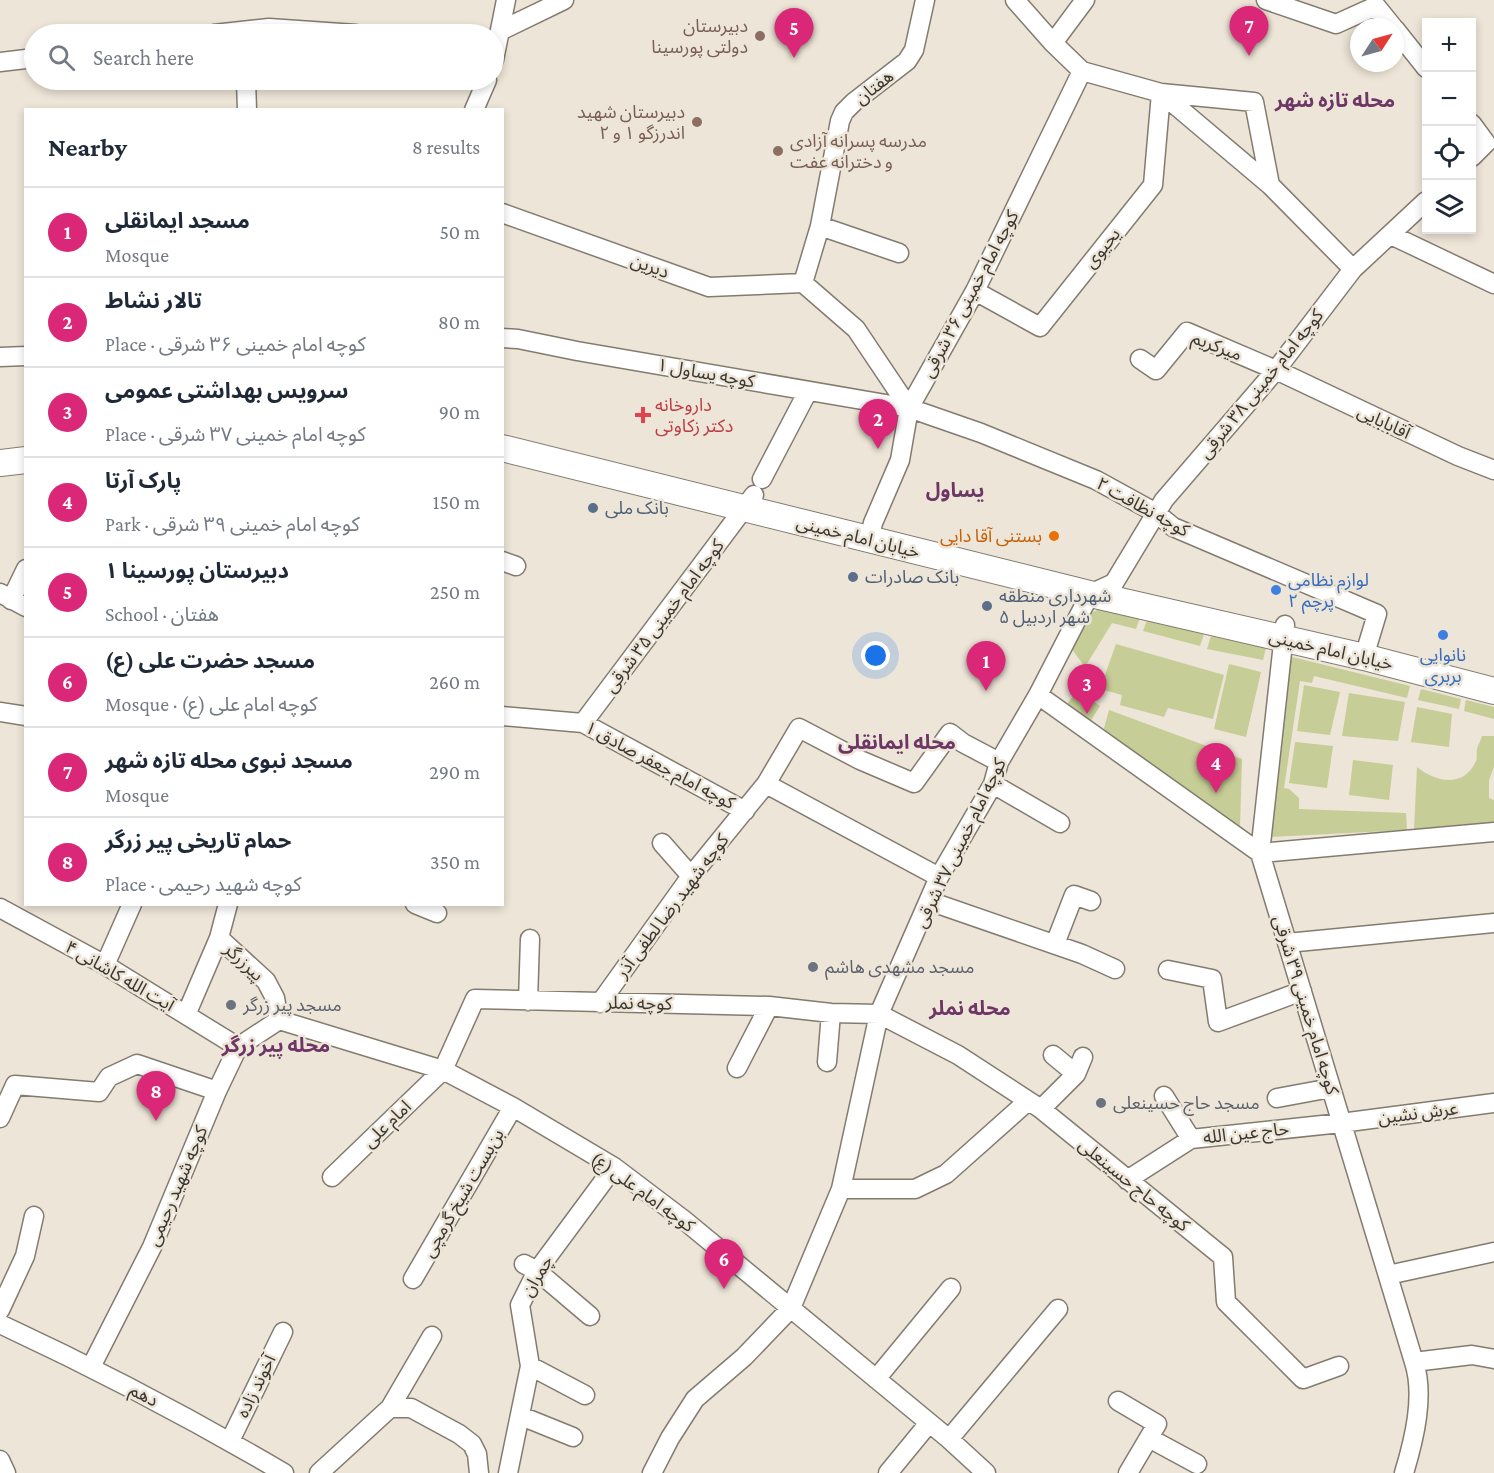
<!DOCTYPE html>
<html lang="en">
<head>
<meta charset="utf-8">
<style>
	body { margin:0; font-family:"Crimson Pro","Noto Sans Arabic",serif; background:#f6f6f7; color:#1f2937 }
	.controls { position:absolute; right:18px; top:18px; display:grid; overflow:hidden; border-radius:0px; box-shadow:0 3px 9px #0003 }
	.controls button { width:54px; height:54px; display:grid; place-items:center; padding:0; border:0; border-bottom:2px solid #e0e1e3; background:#fff; color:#1f2937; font:30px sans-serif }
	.compass { position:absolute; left:1350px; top:18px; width:54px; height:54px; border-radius:50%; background:#fff; box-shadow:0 3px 9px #0003; rotate:54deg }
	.you { position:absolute; left:876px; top:656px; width:21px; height:21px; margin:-15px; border:4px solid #fff; border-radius:50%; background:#1a73e8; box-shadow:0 0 0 9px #1a73e833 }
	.badge { display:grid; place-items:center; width:39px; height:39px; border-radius:50%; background:#db2777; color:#fff; font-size:20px; font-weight:700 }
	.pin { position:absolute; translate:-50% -50px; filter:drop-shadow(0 2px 3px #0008) }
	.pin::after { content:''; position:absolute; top:32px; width:21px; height:18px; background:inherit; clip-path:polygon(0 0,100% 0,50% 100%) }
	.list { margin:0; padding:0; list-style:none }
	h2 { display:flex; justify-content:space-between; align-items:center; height:78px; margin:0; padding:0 24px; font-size:26px }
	h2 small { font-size:20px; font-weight:400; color:#747a83 }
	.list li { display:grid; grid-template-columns:39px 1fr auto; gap:18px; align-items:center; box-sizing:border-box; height:90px; padding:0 24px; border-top:2px solid #e0e1e3 }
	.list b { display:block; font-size:22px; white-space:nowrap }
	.list p { margin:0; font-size:20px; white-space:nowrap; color:#747a83 }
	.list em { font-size:20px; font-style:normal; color:#747a83 }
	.icon { flex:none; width:33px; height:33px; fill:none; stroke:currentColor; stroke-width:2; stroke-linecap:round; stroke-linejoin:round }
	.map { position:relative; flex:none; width:1494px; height:1473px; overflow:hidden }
	.search { position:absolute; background:#fff; box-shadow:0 3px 9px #0003; left:24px; top:24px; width:480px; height:66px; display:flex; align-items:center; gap:15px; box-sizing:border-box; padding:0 21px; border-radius:33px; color:#747a83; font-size:22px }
	.panel { position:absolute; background:#fff; box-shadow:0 3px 9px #0003; left:24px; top:108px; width:480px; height:798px; border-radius:0px }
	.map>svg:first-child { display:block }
	.green { fill:#c7cd96 }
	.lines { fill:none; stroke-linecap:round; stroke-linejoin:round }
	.street-casing { stroke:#837b6f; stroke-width:21 }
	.secondary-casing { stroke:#837b6f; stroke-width:28 }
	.street { stroke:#fff; stroke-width:18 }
	.secondary { stroke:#fff; stroke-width:26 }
	.education-dot { fill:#8d6e63; stroke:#ede5d7; stroke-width:2 }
	.health-dot { fill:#e0444e; stroke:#ede5d7; stroke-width:2 }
	.service-dot { fill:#5c6f8a; stroke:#ede5d7; stroke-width:2 }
	.food-dot { fill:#e8710a; stroke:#ede5d7; stroke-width:2 }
	.shop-dot { fill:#3f7fe0; stroke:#ede5d7; stroke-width:2 }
	.worship-dot { fill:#6b7280; stroke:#ede5d7; stroke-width:2 }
	.labels { text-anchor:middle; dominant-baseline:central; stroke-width:5; stroke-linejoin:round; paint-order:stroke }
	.education-label { font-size:18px; fill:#785e54; stroke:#ede5d7; text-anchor:end }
	.street-label { font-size:18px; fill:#3a3631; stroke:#ede5d7 }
	.health-label { font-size:18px; fill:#be3a42; stroke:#ede5d7; text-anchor:start }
	.service-label { font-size:18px; fill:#4e5e75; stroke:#ede5d7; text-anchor:start }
	.food-label { font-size:18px; fill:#c56008; stroke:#ede5d7; text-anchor:end }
	.shop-label { font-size:18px; fill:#366cbe; stroke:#ede5d7; text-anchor:start }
	.worship-label { font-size:18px; fill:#5b616d; stroke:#ede5d7; text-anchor:start }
	.neighbourhood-label { font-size:20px; font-weight:bold; fill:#6d3665; stroke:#ede5d7 }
</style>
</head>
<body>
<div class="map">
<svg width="1494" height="1473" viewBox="0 0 1494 1473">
	<rect width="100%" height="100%" fill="#ede5d7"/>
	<path class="green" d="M1104,609L1140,618L1136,629L1112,623L1085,667L1071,648C1079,632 1084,610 1104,609Z
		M1147,620L1204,634L1200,646L1143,631Z
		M1211,636L1266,648L1263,660L1207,649Z
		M1116,644L1224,675L1213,719L1168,708L1164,717L1120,705L1122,695L1100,689Z
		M1288,656L1410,686L1407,698L1314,676L1312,683L1300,681L1284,788L1289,789L1299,798V809L1406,813L1407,830L1271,837Z
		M1229,664L1261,672L1246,737L1214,729Z
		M1304,685L1340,692L1330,735L1297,731Z
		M1421,689L1461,699L1459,709L1418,700Z
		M1078,690L1100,706L1090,722L1067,704Z
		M1349,693L1405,702L1398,741L1342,736Z
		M1466,700L1494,707V719L1464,711Z
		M1417,707L1452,714L1449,747L1411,742Z
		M1109,710L1242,759L1240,828L1103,732Z
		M1482,736H1494V767L1489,780V798L1494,800V822L1414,829L1417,767C1434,781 1462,789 1475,763C1478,758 1476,755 1477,749C1478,745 1481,740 1482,736Z
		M1295,742L1333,746L1327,788L1289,783Z
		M1353,760L1393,765L1389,800L1349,795Z"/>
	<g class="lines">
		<g class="street-casing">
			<path id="street" d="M1015,0L1053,43L1082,71L1161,93L1254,102L1270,185L1353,269
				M1266,0L1336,24L1376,6L1393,27
				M1395,29L1426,68
				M500,31L564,0
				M214,34L269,28L356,34
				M1053,43L1085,0
				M494,60L506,0
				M0,62L34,58
				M246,80L247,110
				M1161,93L1270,185
				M474,110L487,80
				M1472,124L1486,143L1472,157
				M502,213L709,287L803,283
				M820,226L899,253
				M1391,235L1494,284
				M803,283L820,226L840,121L844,112L854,102L907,61L914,50L925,0
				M803,283L856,329L909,408
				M975,291L1040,327L1153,185L1161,93
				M502,338L518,339L577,351L909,408L981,433L1096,480L1156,513L1173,527L1377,614L1364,657
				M0,357L26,356
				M1140,359L1156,370L1187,332L1276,370L1458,456L1494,470
				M762,479L808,391
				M869,539L873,523L900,460L909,408L975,291L1082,71
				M502,561L516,566
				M0,593L26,607
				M11,600L26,569
				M1285,625L1260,853L1414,1362
				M1038,695L1260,853L1494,832
				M0,712L26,716
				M502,716L583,723L745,811
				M583,723L754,495
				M766,784L939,877
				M993,784L1060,823
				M662,843L691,876
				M929,901L1082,954L1115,969
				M228,904L219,938L266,981L275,998L279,1020
				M415,904L437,913
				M0,908L105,965L238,1047
				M1287,943L1494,923
				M1055,944L1074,895L1091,901
				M105,965L132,904
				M1168,970L1212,979L1218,1022L1302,991
				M528,1001L530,939
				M600,1003L691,876L766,784L799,728L860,760L914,783L950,733L963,743L999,762
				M186,1015L219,938
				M279,1020L443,1070L513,1107L614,1167L684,1220L949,1439L986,1473
				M1053,1055L1076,1074
				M827,1062L831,1013
				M737,1068L769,1006
				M1164,1096L1191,1139
				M1277,1098L1331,1088
				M1041,1109L1076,1074L1083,1057
				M0,1118L15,1085L99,1092L109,1077L137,1064L217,1091
				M332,1177L443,1070L475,999L769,1006L831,1013L879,1014L958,1055L1041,1109L1223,1257L1226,1302L1303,1379L1339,1366
				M1127,1180L1191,1139L1341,1123L1494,1103
				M841,1189H915L946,1174L1028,1101
				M524,1264L537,1271L590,1316
				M1388,1275L1494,1252
				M413,1279L513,1107
				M0,1310L25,1256L34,1216
				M0,1324C97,1369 192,1419 284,1473
				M530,1366L585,1395
				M91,1367L152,1247L217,1091L238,1047L279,1020
				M876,1379L951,1288
				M1118,1401L1157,1424L1128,1473
				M390,1408L432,1336
				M521,1416L573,1437
				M1149,1438L1197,1464
				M949,1439L1058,1309
				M230,1441L283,1332
				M0,1460L6,1473
				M319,1473L390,1408H411L459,1434L472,1444L477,1454L479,1473
				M508,1473L530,1366L520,1305L537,1271L614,1167
				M652,1473L670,1438L695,1399L744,1357L791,1308L841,1189L879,1014L939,877L993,784L999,762L1038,695L1090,594L1114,583L1164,500L1276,370L1353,269L1426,201
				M888,1473L929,1423
				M1404,1473C1414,1440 1425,1396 1414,1362L1472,1355L1494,1359"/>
		</g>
		<g class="secondary-casing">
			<path id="secondary" d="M502,448L1090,594L1364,657L1494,691
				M0,463L26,460"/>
		</g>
		<use href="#street" class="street"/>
		<use href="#secondary" class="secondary"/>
	</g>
	<g class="education-dot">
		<circle cx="760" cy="36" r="6"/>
		<circle cx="697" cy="122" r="6"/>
		<circle cx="778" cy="151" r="6"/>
	</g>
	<path class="health-dot" d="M640 406h6v6h6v6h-6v6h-6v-6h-6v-6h6z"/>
	<g class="service-dot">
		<circle cx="593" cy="508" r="6"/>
		<circle cx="853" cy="577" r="6"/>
		<circle cx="987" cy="606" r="6"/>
	</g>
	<circle class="food-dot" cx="1054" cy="536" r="6"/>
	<g class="shop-dot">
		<circle cx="1276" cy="590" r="6"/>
		<circle cx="1443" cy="635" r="6"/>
	</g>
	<g class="worship-dot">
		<circle cx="813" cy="967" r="6"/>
		<circle cx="231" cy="1005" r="6"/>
		<circle cx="1101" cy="1103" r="6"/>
	</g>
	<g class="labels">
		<g class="education-label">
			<text x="748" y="26">دبیرستان<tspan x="748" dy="21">دولتی پورسینا</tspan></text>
			<text x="685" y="112">دبیرستان شهید<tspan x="685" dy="21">اندرزگو ۱ و ۲</tspan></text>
			<text x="790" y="141" text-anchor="start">مدرسه پسرانه آزادی<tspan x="790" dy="21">و دخترانه عفت</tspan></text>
		</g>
		<g class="street-label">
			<text transform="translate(874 87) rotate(-38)">هفتان</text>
			<text transform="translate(1102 248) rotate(-51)">یحیوی</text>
			<text transform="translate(650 266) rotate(20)">دیرین</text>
			<text transform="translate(970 294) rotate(-62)">کوچه امام خمینی ۳۶ شرقی</text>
			<text transform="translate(1217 346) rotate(21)">میرکریم</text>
			<text transform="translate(706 373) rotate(10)">کوچه یساول ۱</text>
			<text transform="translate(1261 384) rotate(-51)">کوچه امام خمینی ۳۸ شرقی</text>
			<text transform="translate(1384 422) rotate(25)">آقابابایی</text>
			<text transform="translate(1143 507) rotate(29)">کوچه نظافت ۲</text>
			<text transform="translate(858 537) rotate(14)">خیابان امام خمینی</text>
			<text transform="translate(664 616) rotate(-53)">کوچه امام خمینی ۳۵ شرقی</text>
			<text transform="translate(1331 650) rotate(13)">خیابان امام خمینی</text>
			<text transform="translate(660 765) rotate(28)">کوچه امام جعفر صادق ۱</text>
			<text transform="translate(960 843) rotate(-64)">کوچه امام خمینی ۳۷ شرقی</text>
			<text transform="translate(672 906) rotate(-53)">کوچه شهید رضا لطفی آذر</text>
			<text transform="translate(244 962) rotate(43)">پیرزرگر</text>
			<text transform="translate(120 976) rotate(30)">آیت الله کاشانی ۴</text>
			<text transform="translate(639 1003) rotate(1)">کوچه نملر</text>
			<text transform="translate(1306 1005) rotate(73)">کوچه امام خمینی ۳۹ شرقی</text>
			<text transform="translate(1418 1113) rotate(-7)">عرش نشین</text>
			<text transform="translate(387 1124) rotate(-44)">امام علی</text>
			<text transform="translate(1246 1133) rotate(-6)">حاج عین الله</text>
			<text transform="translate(1134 1185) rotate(39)">کوچه حاج حسینعلی</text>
			<text transform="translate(177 1186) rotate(-67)">کوچه شهید رحیمی</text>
			<text transform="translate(643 1192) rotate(36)">کوچه امام علی (ع)</text>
			<text transform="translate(463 1193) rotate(-60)">بن‌بست شیخ گرمچی</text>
			<text transform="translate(537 1276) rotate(-59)">چمران</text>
			<text transform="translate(256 1386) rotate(-64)">آخوند زاده</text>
			<text transform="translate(144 1395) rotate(28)">دهم</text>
		</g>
		<g class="health-label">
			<text x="655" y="405">داروخانه<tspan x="655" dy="21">دکتر زکاوتی</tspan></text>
		</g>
		<g class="service-label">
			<text x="605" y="508">بانک ملی</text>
			<text x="865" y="577">بانک صادرات</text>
			<text x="999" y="596">شهرداری منطقه<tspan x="999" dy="21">۵ شهر اردبیل</tspan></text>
		</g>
		<g class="food-label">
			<text x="1042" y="536">بستنی آقا دایی</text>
		</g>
		<g class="shop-label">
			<text x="1288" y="580">لوازم نظامی<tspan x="1288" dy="21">پرچم ۲</tspan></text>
			<text x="1443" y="655" text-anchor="middle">نانوایی<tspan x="1443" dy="21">بربری</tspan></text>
		</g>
		<g class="worship-label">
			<text x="825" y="967">مسجد مشهدی هاشم</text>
			<text x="243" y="1005">مسجد پیر زرگر</text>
			<text x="1113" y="1103">مسجد حاج حسینعلی</text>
		</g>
		<g class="neighbourhood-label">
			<text x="1335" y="100">محله تازه شهر</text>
			<text x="955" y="490">یساول</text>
			<text x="897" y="742">محله ایمانقلی</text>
			<text x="970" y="1008">محله نملر</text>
			<text x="276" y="1045">محله پیر زرگر</text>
		</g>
	</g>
</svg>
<div class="controls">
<button>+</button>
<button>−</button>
<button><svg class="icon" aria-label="locate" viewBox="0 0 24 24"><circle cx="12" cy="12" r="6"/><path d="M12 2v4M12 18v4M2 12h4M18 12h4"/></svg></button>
<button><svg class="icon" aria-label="layers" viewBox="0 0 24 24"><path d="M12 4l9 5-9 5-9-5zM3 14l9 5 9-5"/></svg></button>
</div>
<svg class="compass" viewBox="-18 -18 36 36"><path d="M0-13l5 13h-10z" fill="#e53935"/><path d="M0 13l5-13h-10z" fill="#747a83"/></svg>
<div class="you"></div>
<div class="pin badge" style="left:986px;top:691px">1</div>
<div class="pin badge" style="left:878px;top:449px">2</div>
<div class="pin badge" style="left:1087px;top:714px">3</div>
<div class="pin badge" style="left:1216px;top:793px">4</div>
<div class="pin badge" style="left:794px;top:58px">5</div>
<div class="pin badge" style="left:724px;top:1289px">6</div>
<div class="pin badge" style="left:1249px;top:56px">7</div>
<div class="pin badge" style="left:156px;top:1121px">8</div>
<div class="search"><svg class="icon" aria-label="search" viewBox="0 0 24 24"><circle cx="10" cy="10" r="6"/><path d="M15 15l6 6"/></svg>Search here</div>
<section class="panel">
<h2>Nearby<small>8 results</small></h2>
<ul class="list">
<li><span class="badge">1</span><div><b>مسجد ایمانقلی</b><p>Mosque</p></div><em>50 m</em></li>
<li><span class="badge">2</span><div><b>تالار نشاط</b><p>Place · کوچه امام خمینی ۳۶ شرقی</p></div><em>80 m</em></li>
<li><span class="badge">3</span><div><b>سرویس بهداشتی عمومی</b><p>Place · کوچه امام خمینی ۳۷ شرقی</p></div><em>90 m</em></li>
<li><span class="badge">4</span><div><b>پارک آرتا</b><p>Park · کوچه امام خمینی ۳۹ شرقی</p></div><em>150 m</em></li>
<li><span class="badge">5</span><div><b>دبیرستان پورسینا ۱</b><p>School · هفتان</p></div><em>250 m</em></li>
<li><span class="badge">6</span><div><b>مسجد حضرت علی (ع)</b><p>Mosque · کوچه امام علی (ع)</p></div><em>260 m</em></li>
<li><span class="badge">7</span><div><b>مسجد نبوی محله تازه شهر</b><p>Mosque</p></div><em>290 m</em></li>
<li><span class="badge">8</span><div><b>حمام تاریخی پیر زرگر</b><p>Place · کوچه شهید رحیمی</p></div><em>350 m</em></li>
</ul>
</section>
</div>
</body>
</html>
